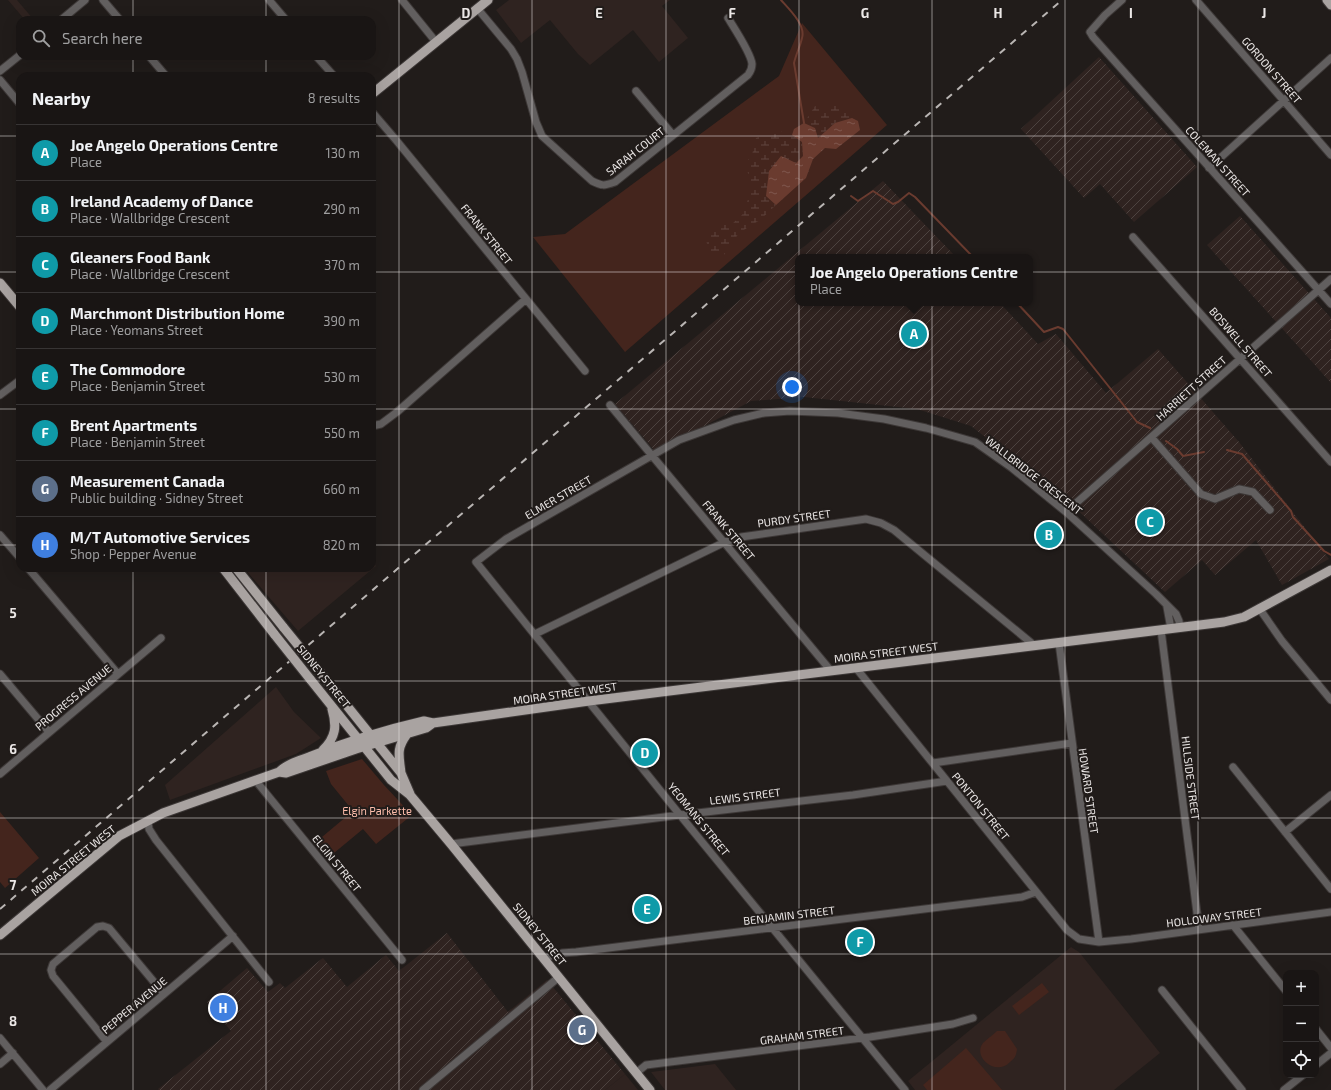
<!DOCTYPE html>
<html lang="en">
<head>
<meta charset="utf-8">
<style>
	body { margin:0; font-family:"Exo 2",sans-serif; background:#262222; color:#f1f3f6 }
	.controls { position:absolute; right:12px; bottom:12px; display:grid; overflow:hidden; border-radius:8px; box-shadow:0 4px 16px #0002 }
	.controls button { width:36px; height:36px; display:grid; place-items:center; padding:0; border:0; border-bottom:1px solid #373434; background:#191514; color:#f1f3f6; font:20px sans-serif }
	.you { position:absolute; left:792px; top:387px; width:14px; height:14px; margin:-10px; border:3px solid #fff; border-radius:50%; background:#1a73e8; box-shadow:0 0 0 6px #1a73e833 }
	.badge { display:grid; place-items:center; width:26px; height:26px; border-radius:50%; background:#a1b3fd; color:#fff; font-size:13px; font-weight:700 }
	.pin { position:absolute; translate:-50% -50%; border:2px solid #fff; box-shadow:0 1px 4px #0006 }
	.popup { position:absolute; left:795px; top:254px; width:238px; height:52px; box-sizing:border-box; display:grid; place-content:center; border-radius:8px; background:#191514; filter:drop-shadow(0 1px 3px #0005); font-size:13px; white-space:nowrap; color:#9f9fa0 }
	.popup b { font-size:15px; color:#f1f3f6 }
	.popup::after { content:''; position:absolute; left:50%; top:100%; margin-left:-8px; border:8px solid transparent; border-top-color:#191514 }
	.list { margin:0; padding:0; list-style:none }
	h2 { display:flex; justify-content:space-between; align-items:center; height:52px; margin:0; padding:0 16px; font-size:17px }
	h2 small { font-size:13px; font-weight:400; color:#9f9fa0 }
	.list li { display:grid; grid-template-columns:26px 1fr auto; gap:12px; align-items:center; box-sizing:border-box; height:56px; padding:0 16px; border-top:1px solid #373434 }
	.list b { display:block; font-size:15px; white-space:nowrap }
	.list p { margin:0; font-size:13px; white-space:nowrap; color:#9f9fa0 }
	.list em { font-size:13px; font-style:normal; color:#9f9fa0 }
	.icon { flex:none; width:22px; height:22px; fill:none; stroke:currentColor; stroke-width:2; stroke-linecap:round; stroke-linejoin:round }
	.map { position:relative; flex:none; width:1331px; height:1090px; overflow:hidden }
	.search { position:absolute; background:#191514; box-shadow:0 4px 16px #0002; left:16px; top:16px; width:360px; height:44px; display:flex; align-items:center; gap:10px; box-sizing:border-box; padding:0 14px; border-radius:12px; color:#9f9fa0; font-size:15px }
	.panel { position:absolute; background:#191514; box-shadow:0 4px 16px #0002; left:16px; top:72px; width:360px; height:500px; border-radius:12px }
	.map>svg:first-child { display:block }
	.built { fill:#2f2320 }
	.industrial { fill:url(#industrial-furrows) }
	.green { fill:#44251d }
	.wetland { fill:url(#wetland-marsh) }
	.water { fill:url(#water-ripples) }
	.lines { fill:none; stroke-linecap:round; stroke-linejoin:round }
	.stream { stroke:#6a3b2f; stroke-width:2 }
	.minor-casing { stroke:#3d3837; stroke-width:9 }
	.major-casing { stroke:#3d3837; stroke-width:11 }
	.minor { stroke:#625f5f; stroke-width:7 }
	.major { stroke:#a9a3a1; stroke-width:9 }
	.rail { stroke:#b9b5b3; stroke-width:2; stroke-dasharray:7 7; stroke-linecap:butt }
	.major-bridge-casing { stroke:#3d3837; stroke-width:11; stroke-linecap:butt }
	.major-bridge { stroke:#a9a3a1; stroke-width:9 }
	.grid { fill:none; stroke:#ebe7e6; stroke-width:1; stroke-opacity:0.55 }
	.labels { text-anchor:middle; dominant-baseline:central; stroke-width:4; stroke-linejoin:round; paint-order:stroke }
	.street-label { font-size:11px; fill:#ebe7e6; stroke:#211c1a }
	.park-label { font-size:11px; fill:#fdbdab; stroke:#211c1a }
	.grid-label { font-size:13px; text-anchor:middle; font-weight:bold; fill:#ebe7e6; stroke:#211c1a; stroke-width:4; stroke-linejoin:round; paint-order:stroke }
</style>
</head>
<body>
<div class="map">
<svg width="1331" height="1090" viewBox="0 0 1331 1090">
	<defs>
		<pattern id="industrial-furrows" width="10" height="10" patternUnits="userSpaceOnUse"><rect width="10" height="10" fill="#2f2320"/><path d="M-1 1l2-2M0 10L10 0M9 11l2-2" fill="none" stroke="#4d4340"/></pattern>
		<pattern id="wetland-marsh" width="20" height="14" patternUnits="userSpaceOnUse"><rect width="20" height="14" fill="#44251d"/><path d="M1 5h8M5 5V1M11 12h8M15 12V8" fill="none" stroke="#5f453e"/></pattern>
		<pattern id="water-ripples" width="26" height="14" patternUnits="userSpaceOnUse"><rect width="26" height="14" fill="#6a3b2f"/><path d="M2 4q2-2 4 0t4 0M15 11q2-2 4 0t4 0" fill="none" stroke="#7f574d"/></pattern>
	</defs>
	<rect width="100%" height="100%" fill="#211c1a"/>
	<path class="built" d="M8,0H17L34,20H25Z
		M509,0H670L662,6L688,38L659,62L633,30L590,65L578,54L550,20L521,43L496,10Z
		M372,562L376,566L298,631L244,568H372Z
		M276,687L294,712L321,738L296,754L170,800L165,785Z
		M1071,947L1079,952L1160,1053L1114,1090H915L908,1081Z
		M715,1064L736,1090H665L651,1072Z
		M625,1074L638,1090H605Z"/>
	<path class="industrial" d="M1099,57L1197,167L1134,222L1100,184L1084,198L1021,129Z
		M883,181L956,257H798V303H1000L1038,344L1056,334L1106,393L1158,349L1239,442L1329,559L1282,585L1256,540L1215,575L1202,560L1165,592L1072,505L971,426L917,409L804,397L751,401L656,452L615,404Z
		M1240,216L1331,318V383L1207,245Z
		M447,933L508,1012L547,980L625,1074L605,1090H159L158,1089L231,1031L207,1002L247,968L268,992L280,983L285,988L323,958L347,987L386,955L399,971Z"/>
	<path class="green" d="M802,23L887,125L625,352L533,237L565,234L779,76Z
		M362,759L384,785L412,815L376,844L363,829L328,858L316,842L353,811L331,784L326,771Z
		M0,812L39,858L5,888L0,882Z
		M1042,983L1049,992L1019,1015L1012,1006Z
		M997,1031H1005L1017,1049C1016,1056 1015,1058 1010,1062C996,1077 972,1057 983,1043C987,1039 993,1035 997,1031Z
		M966,1048L1002,1090H927L923,1085Z"/>
	<path class="wetland" d="M838,103L848,106L858,121L852,118L835,123L818,138L815,128L804,123L815,106L828,108Z
		M776,130L792,135L802,142L803,156L766,196L776,205L760,220L739,233L724,255L711,259L706,240L716,225L732,224L742,215L750,194V177L744,165L752,155L756,138Z"/>
	<path class="water" d="M852,118L858,121L860,130L836,149L825,148L813,159L806,178L776,205L766,196L769,171L781,156L796,163L803,156L802,142L792,135L794,129L804,123L815,128L818,138L835,123Z"/>
	<g class="lines">
		<path class="stream" d="M781,0C789,9 806,25 802,38C800,47 796,54 794,63L804,123
			M851,196L858,201L873,191L893,204L898,202L909,193L915,197L973,257
			M1017,303L1044,332L1058,327L1063,329L1137,422L1150,428
			M1166,441L1177,449L1183,456L1204,452
			M1227,450L1242,454L1291,511L1293,517L1324,551L1331,555"/>
		<g class="minor-casing">
			<path id="minor" d="M103,0L120,20
				M269,0L286,20
				M402,0L436,42
				M1122,0L1105,15L1090,32L1093,37L1331,304
				M1196,0L1331,155
				M477,8L511,49L517,59L522,72L536,122L542,136L592,181C602,186 604,186 615,182L748,75C751,71 752,68 752,64C751,53 734,28 728,18
				M61,20L85,0
				M149,56L166,76
				M316,56L334,76
				M0,71L20,55
				M0,80L20,104
				M636,91L673,135
				M372,112L396,140L585,371
				M1209,168L1331,58
				M1133,237L1331,462
				M0,395L20,380
				M610,405L831,671
				M372,426L381,424L397,412L526,299
				M1152,438L1201,494L1215,499L1239,489L1253,492L1270,510
				M1066,512L1331,279
				M0,535L20,558
				M28,568L118,674
				M1167,607L1171,629
				M1259,608L1282,641L1331,700
				M1161,630L1199,929
				M535,634L725,542L741,537L866,519L881,523L894,530L1035,646
				M1059,643L1099,942
				M856,668L1067,930L1079,939L1099,942L1131,939L1331,912
				M0,674L49,732
				M933,763L1072,743
				M1233,767L1331,889
				M0,774L161,638
				M256,781L402,960
				M148,821L149,829L156,840L269,982
				M1285,832L1331,795
				M451,844L680,815L853,795L947,781
				M1233,925L1286,991
				M544,958L562,953L576,952L1022,897L1036,892
				M1162,990L1242,1090
				M1316,1029L1331,1048
				M0,1038L43,1090
				M107,1042L53,976L51,970L53,964L97,927L103,926L109,928L164,994
				M0,1064L13,1053
				M1316,1065L1331,1053
				M636,1073L646,1065L870,1037L953,1024L973,1018
				M50,1090L233,936
				M423,1090L559,977
				M905,1090L680,815L476,562L506,539L679,440L734,420L764,413L790,411L838,413L884,419L926,428L975,442L1012,468L1066,512L1156,594L1176,614L1179,621L1180,628
				M1284,1090L1303,1075"/>
		</g>
		<g class="major-casing">
			<path id="major" d="M1327,0L1331,5
				M372,94L488,0
				M0,283L20,307
				M223,568L275,635
				M236,568L284,628
				M319,671L401,773L410,794
				M310,679L391,780L410,795L451,844L650,1090
				M323,750C336,737 337,726 332,709
				M279,772L286,773L356,749L426,728L433,723
				M401,773C399,755 396,749 407,734
				M0,935L119,836L163,813L279,772C287,764 298,761 309,757C346,742 385,730 424,721L433,723L589,701L1224,622L1244,617L1331,570"/>
		</g>
		<use href="#minor" class="minor"/>
		<use href="#major" class="major"/>
		<path class="rail" d="M0,909L1062,0"/>
		<g class="major-bridge-casing">
			<path id="major-bridge" d="M284,628L319,671
				M275,635L310,679"/>
		</g>
		<use href="#major-bridge" class="major-bridge"/>
	</g>
	<path class="grid" d="M133,0V20M266,0V20M399,0V1090M532,0V1090M666,0V1090M799,0V1090M932,0V1090M1065,0V1090M1198,0V1090M133,56V76M266,56V76M0,136H20M372,136H1331M0,272H20M372,272H1331M0,409H20M372,409H1331M0,545H20M372,545H1331M133,568V1090M266,568V1090M0,681H1331M0,818H1331M0,954H1331"/>
	<g class="labels">
		<g class="street-label">
			<text transform="translate(1272 70) rotate(49)">GORDON STREET</text>
			<text transform="translate(635 151) rotate(-38)">SARAH COURT</text>
			<text transform="translate(1218 161) rotate(48)">COLEMAN STREET</text>
			<text transform="translate(487 234) rotate(51)">FRANK STREET</text>
			<text transform="translate(1241 342) rotate(49)">BOSWELL STREET</text>
			<text transform="translate(1191 388) rotate(-42)">HARRIETT STREET</text>
			<text transform="translate(1034 475) rotate(38)">WALLBRIDGE CRESCENT</text>
			<text transform="translate(558 497) rotate(-30)">ELMER STREET</text>
			<text transform="translate(794 518) rotate(-8)">PURDY STREET</text>
			<text transform="translate(729 530) rotate(50)">FRANK STREET</text>
			<text transform="translate(886 652) rotate(-7)">MOIRA STREET WEST</text>
			<text transform="translate(324 676) rotate(51)">SIDNEY STREET</text>
			<text transform="translate(565 693) rotate(-8)">MOIRA STREET WEST</text>
			<text transform="translate(73 697) rotate(-40)">PROGRESS AVENUE</text>
			<text transform="translate(1191 778) rotate(83)">HILLSIDE STREET</text>
			<text transform="translate(1089 791) rotate(82)">HOWARD STREET</text>
			<text transform="translate(745 796) rotate(-7)">LEWIS STREET</text>
			<text transform="translate(981 806) rotate(51)">PONTON STREET</text>
			<text transform="translate(699 819) rotate(51)">YEOMANS STREET</text>
			<text transform="translate(73 860) rotate(-39)">MOIRA STREET WEST</text>
			<text transform="translate(337 863) rotate(51)">ELGIN STREET</text>
			<text transform="translate(789 915) rotate(-7)">BENJAMIN STREET</text>
			<text transform="translate(1214 917) rotate(-7)">HOLLOWAY STREET</text>
			<text transform="translate(540 934) rotate(51)">SIDNEY STREET</text>
			<text transform="translate(134 1005) rotate(-40)">PEPPER AVENUE</text>
			<text transform="translate(802 1035) rotate(-7)">GRAHAM STREET</text>
		</g>
		<g class="park-label">
			<text x="377" y="810">Elgin Parkette</text>
		</g>
	</g>
	<g class="grid-label">
		<text x="466" y="18">D</text>
		<text x="599" y="18">E</text>
		<text x="732" y="18">F</text>
		<text x="865" y="18">G</text>
		<text x="998" y="18">H</text>
		<text x="1131" y="18">I</text>
		<text x="1264" y="18">J</text>
		<text x="13" y="618">5</text>
		<text x="13" y="754">6</text>
		<text x="13" y="890">7</text>
		<text x="13" y="1026">8</text>
	</g>
</svg>
<div class="controls">
<button>+</button>
<button>−</button>
<button><svg class="icon" aria-label="locate" viewBox="0 0 24 24"><circle cx="12" cy="12" r="6"/><path d="M12 2v4M12 18v4M2 12h4M18 12h4"/></svg></button>
</div>
<div class="you"></div>
<div class="pin badge" style="left:914px;top:334px;background:#0f9aa8">A</div>
<div class="popup"><b>Joe Angelo Operations Centre</b>Place</div>
<div class="pin badge" style="left:1049px;top:535px;background:#0f9aa8">B</div>
<div class="pin badge" style="left:1150px;top:522px;background:#0f9aa8">C</div>
<div class="pin badge" style="left:645px;top:753px;background:#0f9aa8">D</div>
<div class="pin badge" style="left:647px;top:909px;background:#0f9aa8">E</div>
<div class="pin badge" style="left:860px;top:942px;background:#0f9aa8">F</div>
<div class="pin badge" style="left:582px;top:1030px;background:#5c6f8a">G</div>
<div class="pin badge" style="left:223px;top:1008px;background:#3f7fe0">H</div>
<div class="search"><svg class="icon" aria-label="search" viewBox="0 0 24 24"><circle cx="10" cy="10" r="6"/><path d="M15 15l6 6"/></svg>Search here</div>
<section class="panel">
<h2>Nearby<small>8 results</small></h2>
<ul class="list">
<li><span class="badge" style="background:#0f9aa8">A</span><div><b>Joe Angelo Operations Centre</b><p>Place</p></div><em>130 m</em></li>
<li><span class="badge" style="background:#0f9aa8">B</span><div><b>Ireland Academy of Dance</b><p>Place · Wallbridge Crescent</p></div><em>290 m</em></li>
<li><span class="badge" style="background:#0f9aa8">C</span><div><b>Gleaners Food Bank</b><p>Place · Wallbridge Crescent</p></div><em>370 m</em></li>
<li><span class="badge" style="background:#0f9aa8">D</span><div><b>Marchmont Distribution Home</b><p>Place · Yeomans Street</p></div><em>390 m</em></li>
<li><span class="badge" style="background:#0f9aa8">E</span><div><b>The Commodore</b><p>Place · Benjamin Street</p></div><em>530 m</em></li>
<li><span class="badge" style="background:#0f9aa8">F</span><div><b>Brent Apartments</b><p>Place · Benjamin Street</p></div><em>550 m</em></li>
<li><span class="badge" style="background:#5c6f8a">G</span><div><b>Measurement Canada</b><p>Public building · Sidney Street</p></div><em>660 m</em></li>
<li><span class="badge" style="background:#3f7fe0">H</span><div><b>M/T Automotive Services</b><p>Shop · Pepper Avenue</p></div><em>820 m</em></li>
</ul>
</section>
</div>
</body>
</html>
